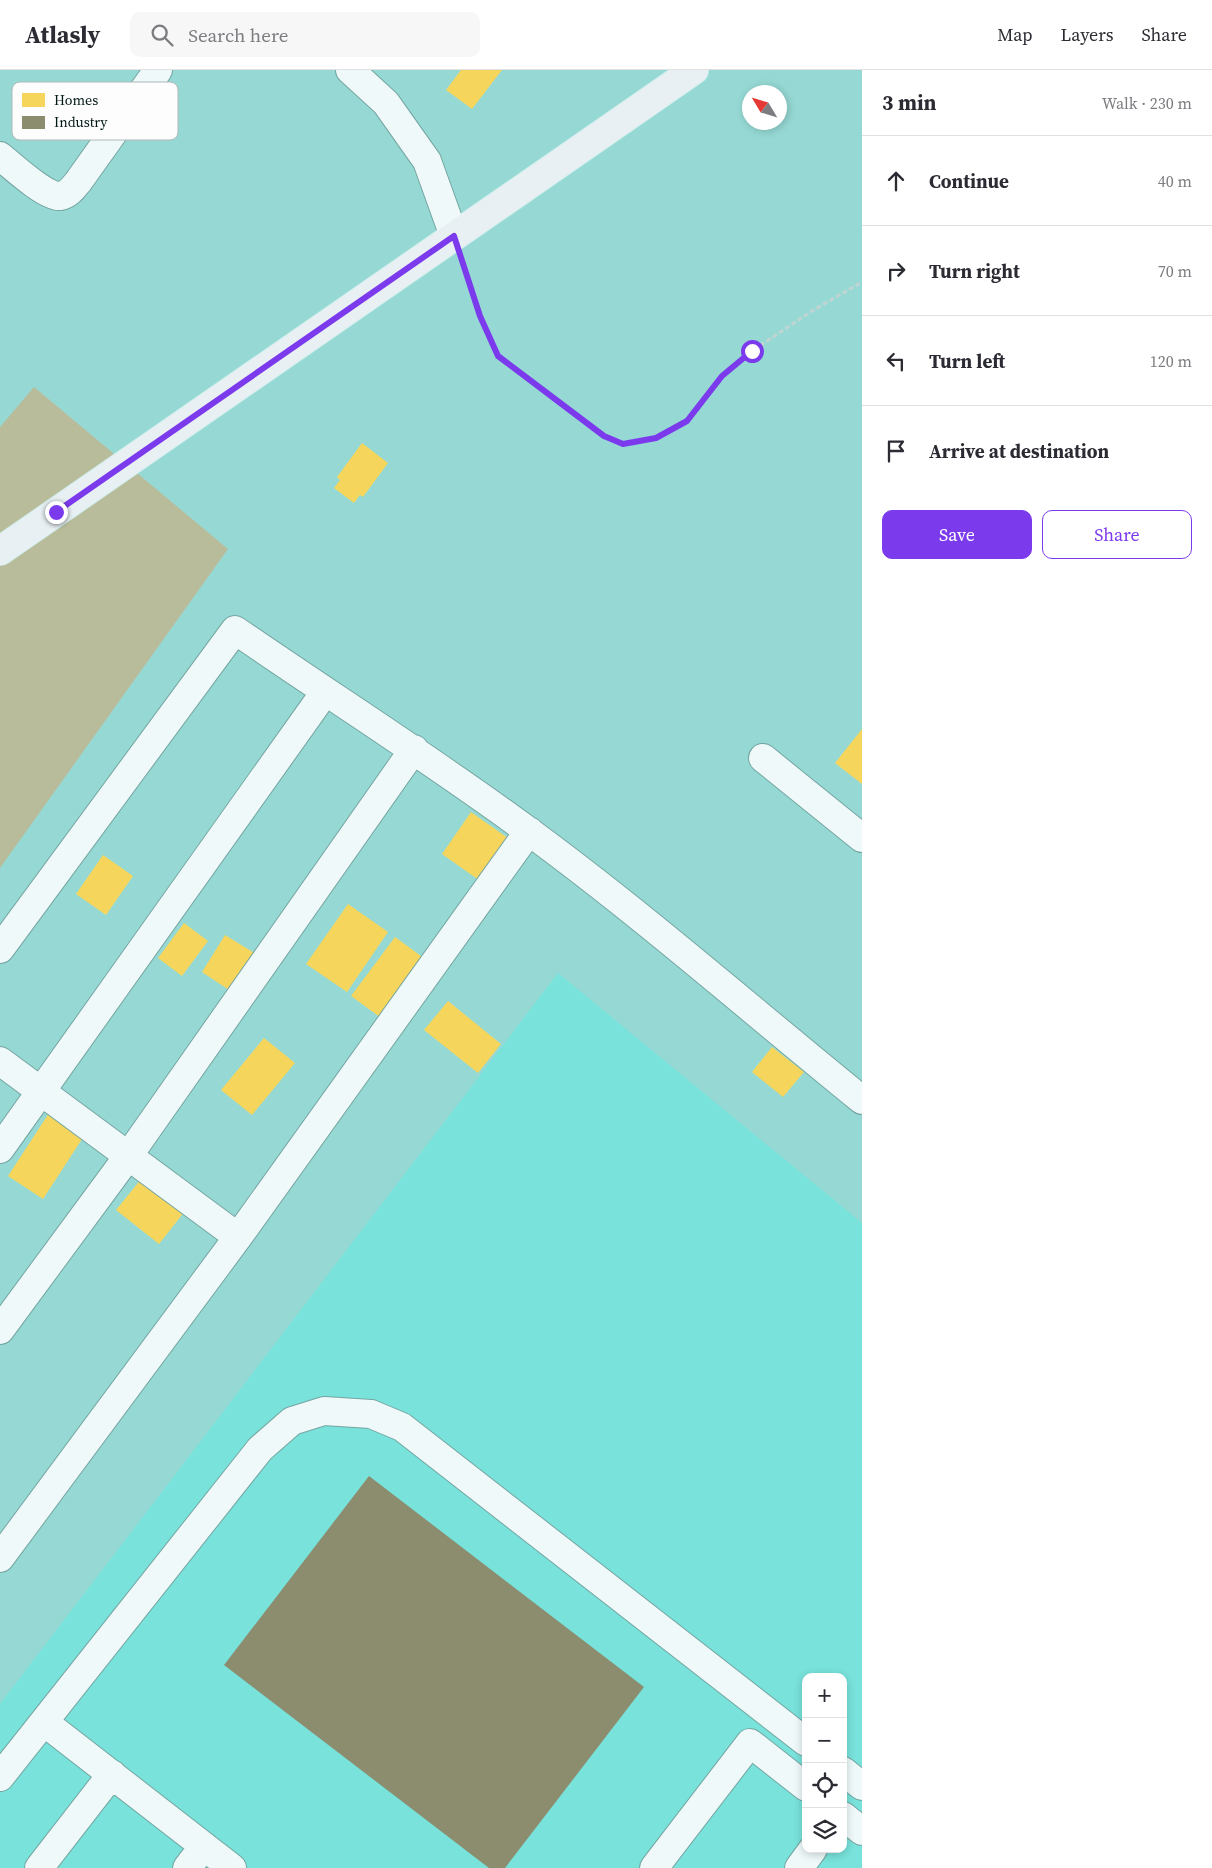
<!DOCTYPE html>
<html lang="en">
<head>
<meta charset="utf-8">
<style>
	body { margin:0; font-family:"Source Serif 4",serif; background:#f7f7f7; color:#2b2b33 }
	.controls { position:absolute; right:15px; bottom:15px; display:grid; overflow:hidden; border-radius:10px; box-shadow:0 2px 8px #0003 }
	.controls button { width:45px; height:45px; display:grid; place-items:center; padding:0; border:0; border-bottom:1px solid #e1e1e2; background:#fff; color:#2b2b33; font:25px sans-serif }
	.compass { position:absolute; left:742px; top:15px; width:45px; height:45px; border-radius:50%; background:#fff; box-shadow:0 2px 8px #0003; rotate:308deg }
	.stop { position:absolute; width:15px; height:15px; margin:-11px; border:4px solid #7c3aed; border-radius:50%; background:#fff }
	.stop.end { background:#7c3aed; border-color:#fff; box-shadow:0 1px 5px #0008 }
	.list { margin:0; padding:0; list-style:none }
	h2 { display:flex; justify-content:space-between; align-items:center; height:65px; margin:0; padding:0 20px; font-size:21px }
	h2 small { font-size:16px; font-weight:400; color:#7c7c81 }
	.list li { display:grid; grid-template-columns:32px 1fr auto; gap:15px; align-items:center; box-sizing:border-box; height:90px; padding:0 20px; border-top:1px solid #e1e1e2 }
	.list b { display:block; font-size:19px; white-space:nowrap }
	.list em { font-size:16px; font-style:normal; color:#7c7c81 }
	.actions { display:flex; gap:10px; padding:15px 20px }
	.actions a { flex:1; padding:11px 0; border:1px solid #7c3aed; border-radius:10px; text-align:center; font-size:18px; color:#7c3aed }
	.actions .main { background:#7c3aed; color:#fff }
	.icon { flex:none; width:28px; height:28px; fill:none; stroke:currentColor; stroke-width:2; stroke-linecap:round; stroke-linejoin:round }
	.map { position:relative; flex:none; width:862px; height:1798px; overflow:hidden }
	header { display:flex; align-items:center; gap:30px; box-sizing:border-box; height:70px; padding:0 25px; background:#fff; border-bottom:1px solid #e1e1e2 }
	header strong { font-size:24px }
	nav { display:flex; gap:28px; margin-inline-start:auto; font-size:18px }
	.search { width:350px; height:45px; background:#f7f7f7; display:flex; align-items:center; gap:12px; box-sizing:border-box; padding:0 18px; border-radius:10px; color:#7c7c81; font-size:19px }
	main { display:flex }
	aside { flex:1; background:#fff }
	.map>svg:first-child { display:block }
	.built { fill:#78e2db; fill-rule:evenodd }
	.green { fill:#b8bc9b }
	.homes { fill:#f6d55c }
	.industry { fill:#8c8c6e }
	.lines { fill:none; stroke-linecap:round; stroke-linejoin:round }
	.minor-casing { stroke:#75a5a2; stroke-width:30 }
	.major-casing { stroke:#d0eeec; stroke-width:30 }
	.path { stroke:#c0d4d3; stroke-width:3; stroke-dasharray:5 2.5; stroke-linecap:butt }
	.minor { stroke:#eff9f9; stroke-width:28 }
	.major { stroke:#e8f0f3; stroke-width:28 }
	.route { stroke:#7c3aed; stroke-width:6 }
	.key { fill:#fdfdfd; stroke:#b1b8b8; stroke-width:1 }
	.key-label { font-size:14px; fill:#001716 }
</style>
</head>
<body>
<header>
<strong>Atlasly</strong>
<div class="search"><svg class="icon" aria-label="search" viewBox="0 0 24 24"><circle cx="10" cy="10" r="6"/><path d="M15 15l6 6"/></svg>Search here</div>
<nav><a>Map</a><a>Layers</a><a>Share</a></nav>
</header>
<main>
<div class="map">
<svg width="862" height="1798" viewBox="0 0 862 1798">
	<rect width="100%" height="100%" fill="#96d9d4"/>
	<path class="built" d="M558,903L862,1153V1798H0V1634ZM806,1607H843V1779H806Z"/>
	<path class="green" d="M34,317L228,479L0,798V357Z"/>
	<path class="homes" d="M461,0H502L472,39L446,20Z
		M362,373L388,393L363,427L360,425L354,433L334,418L340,410L337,407Z
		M862,659V714L835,693Z
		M471,742L512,771L483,813L442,784Z
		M103,785L133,806L106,845L76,824Z
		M348,834L388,862L347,922L306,894Z
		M184,853L208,871L182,906L158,888Z
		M225,865L256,884L232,922L202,902Z
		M395,867L432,894L388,953L351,926Z
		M448,931L501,974L478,1003L424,960Z
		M264,968L295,993L252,1045L221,1020Z
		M772,977L804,1002L783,1027L752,1002Z
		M51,1040L86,1063L43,1129L8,1106Z
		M142,1108L185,1141L159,1174L116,1140Z"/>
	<path class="industry" d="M369,1406L644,1617L505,1798H489L224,1595Z"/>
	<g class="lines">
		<g class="minor-casing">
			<path id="minor" d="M350,0L386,33L427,91L454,166
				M0,86C11,95 47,128 60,126C68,125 73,118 78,112L158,0
				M763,688L862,768
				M0,879L235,560C332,627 432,690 527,760C643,845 751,940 862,1030
				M0,991L238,1167
				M0,1079L325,622
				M0,1260L129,1085L414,679
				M0,1488L238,1167L529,761
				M44,1652L232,1798
				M843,1701L862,1716
				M0,1707L260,1379L292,1351L324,1341L371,1344L402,1357L806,1672
				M843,1746L862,1761
				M39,1798L112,1704
				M187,1798L204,1776
				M654,1798L750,1673L806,1717
				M799,1798L813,1779"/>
		</g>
		<g class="major-casing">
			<path id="major" d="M0,481L694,0"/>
		</g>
		<path class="path" d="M463,193L480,246L498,286L604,366L623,374L656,367L687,351L722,306L752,281L812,241L862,212"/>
		<use href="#minor" class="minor"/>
		<use href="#major" class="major"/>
	</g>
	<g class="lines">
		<path class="route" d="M56,442L454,166L480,246L498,286L604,366L623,374L656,368L687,351L722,306L752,281"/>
	</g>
	<rect x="12" y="12" width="166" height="58" rx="8" class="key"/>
	<rect x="22" y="23" width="23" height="14" fill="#f6d55c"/>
	<rect x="22" y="46" width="23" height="13" fill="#8c8c6e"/>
	<g class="key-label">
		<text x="54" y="35">Homes</text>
		<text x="54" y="57">Industry</text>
	</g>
</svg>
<div class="controls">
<button>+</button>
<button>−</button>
<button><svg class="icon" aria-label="locate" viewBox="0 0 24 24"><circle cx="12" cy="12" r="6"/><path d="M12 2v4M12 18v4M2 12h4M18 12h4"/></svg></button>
<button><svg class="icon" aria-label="layers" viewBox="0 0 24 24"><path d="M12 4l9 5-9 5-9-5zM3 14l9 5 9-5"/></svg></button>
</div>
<svg class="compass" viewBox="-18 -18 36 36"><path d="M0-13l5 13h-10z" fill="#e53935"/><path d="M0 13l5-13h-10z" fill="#7c7c81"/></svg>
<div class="stop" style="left:752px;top:281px"></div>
<div class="stop end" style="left:56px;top:442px"></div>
</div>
<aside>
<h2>3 min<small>Walk · 230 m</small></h2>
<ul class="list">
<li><svg class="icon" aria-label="ahead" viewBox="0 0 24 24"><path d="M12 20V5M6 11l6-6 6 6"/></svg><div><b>Continue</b></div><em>40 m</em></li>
<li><svg class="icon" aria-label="right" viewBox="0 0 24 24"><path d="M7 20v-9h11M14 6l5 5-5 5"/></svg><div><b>Turn right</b></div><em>70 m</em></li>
<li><svg class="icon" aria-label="left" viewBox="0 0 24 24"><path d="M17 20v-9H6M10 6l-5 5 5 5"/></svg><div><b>Turn left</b></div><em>120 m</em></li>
<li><svg class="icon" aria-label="arrive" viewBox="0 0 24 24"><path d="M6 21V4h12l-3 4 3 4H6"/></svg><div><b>Arrive at destination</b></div></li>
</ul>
<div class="actions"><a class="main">Save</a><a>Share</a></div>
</aside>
</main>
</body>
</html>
